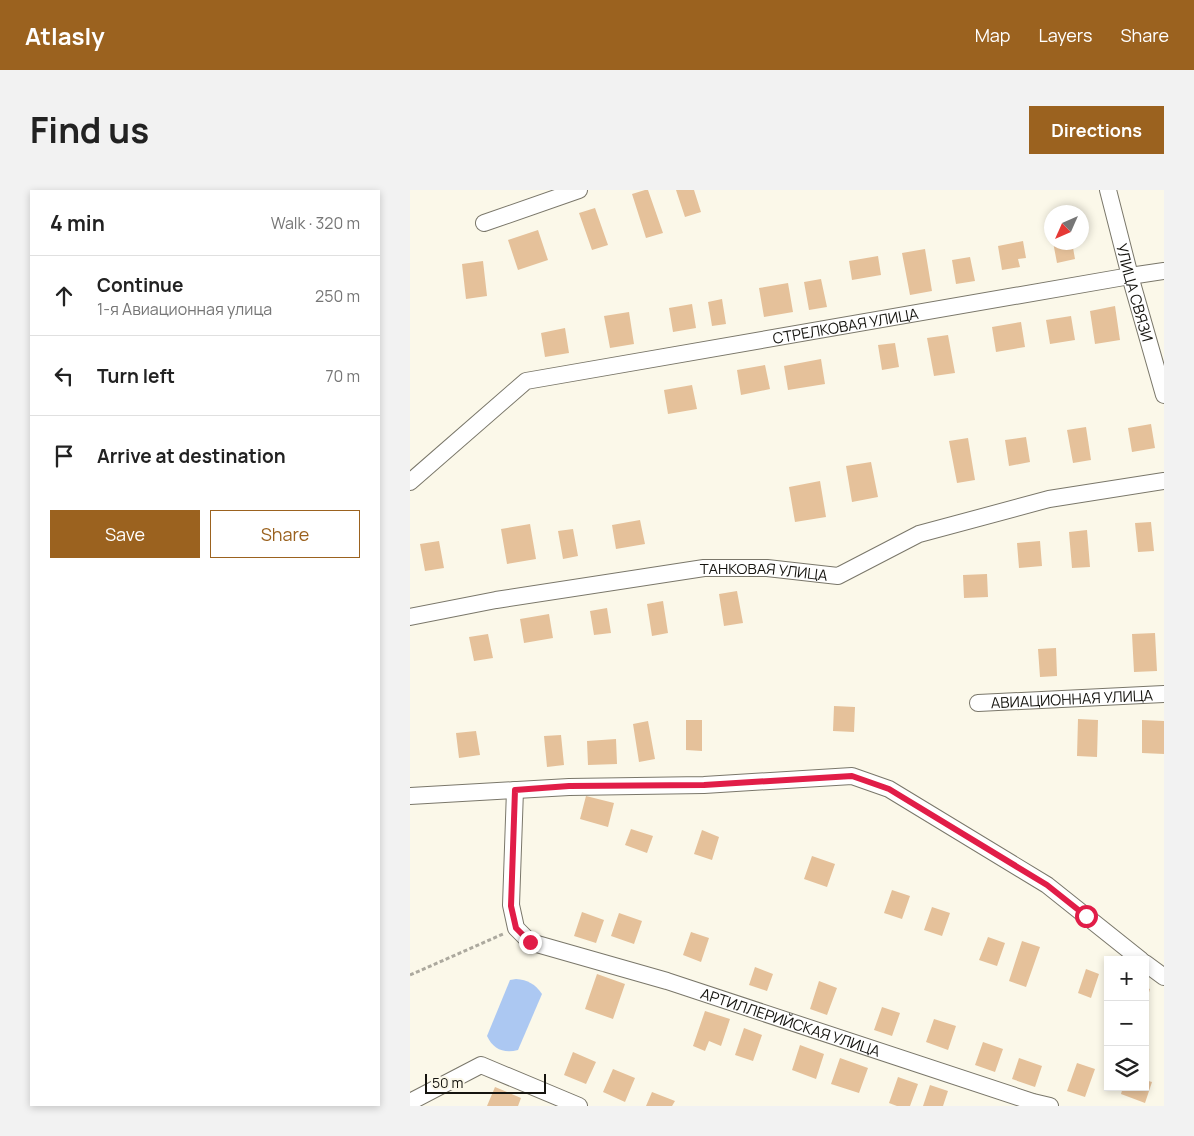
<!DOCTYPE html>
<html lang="en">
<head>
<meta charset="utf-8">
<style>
	body { margin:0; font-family:Manrope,sans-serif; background:#f2f2f2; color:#222 }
	.controls { position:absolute; right:15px; bottom:15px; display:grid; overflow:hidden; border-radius:0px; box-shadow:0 2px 8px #0003 }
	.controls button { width:45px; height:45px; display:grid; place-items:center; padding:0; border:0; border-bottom:1px solid #e0e0e0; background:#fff; color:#222; font:25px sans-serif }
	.compass { position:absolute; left:634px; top:15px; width:45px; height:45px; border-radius:50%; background:#fff; box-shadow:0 2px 8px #0003; rotate:225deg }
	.scale { position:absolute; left:15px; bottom:12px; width:121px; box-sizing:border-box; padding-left:5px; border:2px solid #15140f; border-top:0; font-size:14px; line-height:18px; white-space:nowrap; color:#15140f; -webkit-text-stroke:4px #fbf8e9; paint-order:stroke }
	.stop { position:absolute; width:15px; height:15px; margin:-11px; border:4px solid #e11d48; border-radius:50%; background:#fff }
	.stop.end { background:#e11d48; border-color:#fff; box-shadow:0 1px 5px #0008 }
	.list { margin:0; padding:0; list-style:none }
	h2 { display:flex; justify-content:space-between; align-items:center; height:65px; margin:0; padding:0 20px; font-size:21px }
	h2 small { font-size:16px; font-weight:400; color:#767676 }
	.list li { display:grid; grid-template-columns:32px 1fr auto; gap:15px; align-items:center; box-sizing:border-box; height:80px; padding:0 20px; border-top:1px solid #e0e0e0 }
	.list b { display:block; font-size:19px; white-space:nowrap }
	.list p { margin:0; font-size:16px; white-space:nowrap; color:#767676 }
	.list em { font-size:16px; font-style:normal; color:#767676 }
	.actions { display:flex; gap:10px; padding:15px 20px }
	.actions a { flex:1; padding:11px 0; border:1px solid #9b621f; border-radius:0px; text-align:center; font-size:18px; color:#9b621f }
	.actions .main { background:#9b621f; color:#fff }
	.icon { flex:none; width:28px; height:28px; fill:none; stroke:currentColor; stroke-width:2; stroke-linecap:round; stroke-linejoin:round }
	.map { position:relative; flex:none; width:754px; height:916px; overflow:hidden; border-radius:0px }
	header { display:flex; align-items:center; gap:30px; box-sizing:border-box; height:70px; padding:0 25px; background:#9b621f; color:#fff }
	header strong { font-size:24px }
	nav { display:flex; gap:28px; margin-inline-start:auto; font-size:18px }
	.intro { display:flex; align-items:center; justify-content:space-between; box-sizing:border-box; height:120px; padding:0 30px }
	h1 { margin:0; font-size:35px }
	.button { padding:12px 22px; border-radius:0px; background:#9b621f; color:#fff; font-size:18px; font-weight:700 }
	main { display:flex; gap:30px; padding:0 30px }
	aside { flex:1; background:#fff; border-radius:0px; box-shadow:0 2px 8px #0003 }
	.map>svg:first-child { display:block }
	.water { fill:#acc8f2 }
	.building { fill:#e5c19a }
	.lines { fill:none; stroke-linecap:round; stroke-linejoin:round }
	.minor-casing { stroke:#7a776a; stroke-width:18 }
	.path { stroke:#aca99e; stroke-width:3; stroke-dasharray:4 2.5; stroke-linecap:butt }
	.minor { stroke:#fff; stroke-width:16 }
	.route { stroke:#e11d48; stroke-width:6 }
	.labels { text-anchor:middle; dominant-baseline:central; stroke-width:4.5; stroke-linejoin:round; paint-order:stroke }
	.street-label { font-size:15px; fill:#15140f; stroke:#fbf8e9 }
</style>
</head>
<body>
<header>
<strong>Atlasly</strong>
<nav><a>Map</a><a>Layers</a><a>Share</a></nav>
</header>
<div class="intro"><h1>Find us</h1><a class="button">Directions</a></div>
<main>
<aside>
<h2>4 min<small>Walk · 320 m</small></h2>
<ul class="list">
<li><svg class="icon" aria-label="ahead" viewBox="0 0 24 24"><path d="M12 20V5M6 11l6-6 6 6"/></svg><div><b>Continue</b><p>1-я Авиационная улица</p></div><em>250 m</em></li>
<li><svg class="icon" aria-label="left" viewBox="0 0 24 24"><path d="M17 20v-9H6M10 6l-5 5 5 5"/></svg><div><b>Turn left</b></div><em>70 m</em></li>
<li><svg class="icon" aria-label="arrive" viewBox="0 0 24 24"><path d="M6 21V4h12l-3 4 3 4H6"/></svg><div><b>Arrive at destination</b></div></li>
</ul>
<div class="actions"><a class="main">Save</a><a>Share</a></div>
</aside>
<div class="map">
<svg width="754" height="916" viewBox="0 0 754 916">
	<rect width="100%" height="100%" fill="#fbf8e9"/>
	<path class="water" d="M106,789C118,790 125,794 132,804L108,860C94,864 83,859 77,846L100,790Z"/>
	<path class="building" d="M235,0H238L253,43L236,48L222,4Z
		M266,0H284L291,22L275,27Z
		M185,18L198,55L182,60L169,23Z
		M128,40L138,70L108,80L98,50Z
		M613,51L616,68L608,69L610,77L592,80L588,56Z
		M643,52H662L665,69L647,73Z
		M515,59L522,101L500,105L492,63Z
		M468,66L471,85L442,90L439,71Z
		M560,67L565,91L546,94L542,70Z
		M73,71L77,106L56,109L52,74Z
		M411,89L417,117L399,120L394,92Z
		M378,93L383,122L354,127L349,98Z
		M312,109L316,134L302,136L298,112Z
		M282,114L286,138L263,142L259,118Z
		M705,116L710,150L685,154L680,121Z
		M219,122L224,154L200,158L194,126Z
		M661,126L665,150L640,154L636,130Z
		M611,132L615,157L586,162L582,137Z
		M155,138L159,163L135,167L131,143Z
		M538,145L545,183L524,186L517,148Z
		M485,153L489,177L472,180L468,155Z
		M411,169L415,194L378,200L374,176Z
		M355,175L360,199L331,205L327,180Z
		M282,195L287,219L258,224L254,200Z
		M741,234L745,258L722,262L718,238Z
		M676,237L681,270L663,273L657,240Z
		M616,247L620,272L599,276L595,250Z
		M558,248L565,290L547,293L539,251Z
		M461,272L468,307L442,312L436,276Z
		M410,291L416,327L385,332L379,297Z
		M230,330L235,354L206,359L202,335Z
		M741,332L744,361L728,362L725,333Z
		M120,334L126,369L97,374L91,339Z
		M163,339L168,366L153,369L148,341Z
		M677,340L680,377L662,378L659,342Z
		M29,351L34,378L15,381L10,354Z
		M630,351L632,376L609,378L607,353Z
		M577,384L578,407L554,408L553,385Z
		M327,401L333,433L314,436L309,404Z
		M253,411L258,443L242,446L237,414Z
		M197,418L201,443L184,445L180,421Z
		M139,424L143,448L114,453L110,429Z
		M745,443L747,481L724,482L722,444Z
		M78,444L83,468L64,471L59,447Z
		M646,458L647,486L630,487L628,459Z
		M424,516L445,517L444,542L423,541Z
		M668,529L688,530L687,567L667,566Z
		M276,530H292V561L276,560Z
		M732,530L754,531V564L732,563Z
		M238,531L245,569L229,572L223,534Z
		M66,541L70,565L49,568L46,543Z
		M151,545L154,575L137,577L134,546Z
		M206,549L207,574L178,575L177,551Z
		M176,606L204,613L198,637L170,629Z
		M221,639L243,646L237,663L215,655Z
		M292,640L309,647L302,670L284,664Z
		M402,666L425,674L417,697L394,689Z
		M482,700L500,706L492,729L474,723Z
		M522,717L540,723L532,746L514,740Z
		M172,722L194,730L186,753L164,746Z
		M209,723L232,731L224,754L201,746Z
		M281,742L299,748L291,772L273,765Z
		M578,747L595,753L587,776L569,770Z
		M612,751L630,757L616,797L599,791Z
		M345,777L363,784L357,801L339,795Z
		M676,779L689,784L681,808L668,803Z
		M187,784L215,794L203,829L175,819Z
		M409,791L427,798L417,825L400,819Z
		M735,797L740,799L736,813H735Z
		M472,817L490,823L482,846L464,840Z
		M295,821L320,829L311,856L299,851L295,861L283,856Z
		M524,829L546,836L538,860L516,852Z
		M334,838L352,845L343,871L325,865Z
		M573,852L593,859L585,882L565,875Z
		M390,855L414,864L406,889L382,880Z
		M163,862L186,872L176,894L154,885Z
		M430,868L458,878L449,903L421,894Z
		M609,868L632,876L625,897L602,889Z
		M667,873L685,879L675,907L657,901Z
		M203,879L225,888L215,912L193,902Z
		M488,887L508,894L500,916H487L479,913Z
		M735,890L742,892L735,913L711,904L713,897H735Z
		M520,895L538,901L533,916H513Z
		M85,897L111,908L108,916H77Z
		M242,902L265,911L262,916H236Z"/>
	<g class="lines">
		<g class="minor-casing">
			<g id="minor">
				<path id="s1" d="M698,0L720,86L754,205"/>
				<path d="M74,33L169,0"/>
				<path id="s2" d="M0,292L116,191L720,86L754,81"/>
				<path id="s3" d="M0,427L86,410L294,378H357L428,386L509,344L639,309L754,291"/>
				<path id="s4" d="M568,513L754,504"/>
				<path id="s5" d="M105,600L101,715L106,738L120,752L257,791L623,912L640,916"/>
				<path d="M0,606L159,597L294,595L442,586L479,599L637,695L731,770"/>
				<path d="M735,773L754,787"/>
				<path d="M0,912L71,875L169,916"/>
			</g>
		</g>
		<path class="path" d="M0,785L93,744"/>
		<use href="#minor" class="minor"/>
	</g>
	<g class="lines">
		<path class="route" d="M120,752L106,738L101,716L105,600L159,596L294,595L442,586L479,599L637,695L676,726"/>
	</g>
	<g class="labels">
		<g class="street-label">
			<text stroke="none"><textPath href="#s1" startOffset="106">УЛИЦА СВЯЗИ</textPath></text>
			<text stroke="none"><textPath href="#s2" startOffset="478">СТРЕЛКОВАЯ УЛИЦА</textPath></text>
			<text stroke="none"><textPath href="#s3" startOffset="358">ТАНКОВАЯ УЛИЦА</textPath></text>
			<text stroke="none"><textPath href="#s4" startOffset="94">АВИАЦИОННАЯ УЛИЦА</textPath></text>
			<text stroke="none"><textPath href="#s5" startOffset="431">АРТИЛЛЕРИЙСКАЯ УЛИЦА</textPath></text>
		</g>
	</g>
</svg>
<div class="controls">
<button>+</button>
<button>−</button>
<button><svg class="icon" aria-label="layers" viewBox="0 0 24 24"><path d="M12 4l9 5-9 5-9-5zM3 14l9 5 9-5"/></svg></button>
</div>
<svg class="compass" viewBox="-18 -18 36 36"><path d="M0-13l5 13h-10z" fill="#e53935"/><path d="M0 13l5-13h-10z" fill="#767676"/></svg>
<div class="scale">50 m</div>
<div class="stop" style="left:676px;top:726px"></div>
<div class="stop end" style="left:120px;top:752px"></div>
</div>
</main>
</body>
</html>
